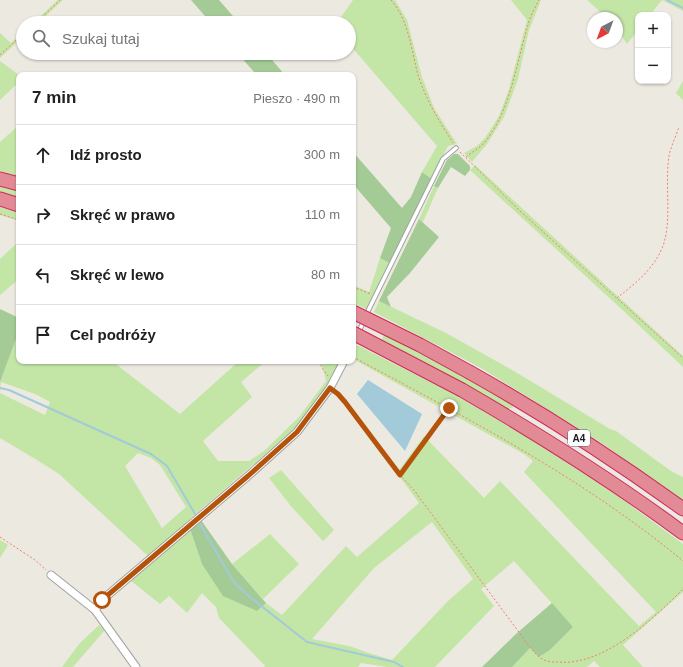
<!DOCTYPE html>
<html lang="pl">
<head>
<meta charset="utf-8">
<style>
	body { margin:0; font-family:Arial,sans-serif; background:#f6f6f6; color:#202124 }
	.controls { position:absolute; right:12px; top:12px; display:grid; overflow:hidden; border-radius:8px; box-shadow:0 1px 3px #0004 }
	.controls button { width:36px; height:36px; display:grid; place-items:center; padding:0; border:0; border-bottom:1px solid #e0e0e0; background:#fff; color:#202124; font:20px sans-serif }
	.compass { position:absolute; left:587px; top:12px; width:36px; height:36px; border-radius:50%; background:#fff; box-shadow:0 1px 3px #0004; rotate:221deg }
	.stop { position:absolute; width:12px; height:12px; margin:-9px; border:3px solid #b45309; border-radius:50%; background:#fff }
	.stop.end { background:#b45309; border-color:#fff; box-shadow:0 1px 4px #0008 }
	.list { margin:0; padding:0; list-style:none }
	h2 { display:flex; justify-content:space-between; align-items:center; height:52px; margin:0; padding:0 16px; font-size:17px }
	h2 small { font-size:13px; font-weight:400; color:#757577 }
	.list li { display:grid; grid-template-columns:26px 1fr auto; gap:12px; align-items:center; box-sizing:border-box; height:60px; padding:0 16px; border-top:1px solid #e0e0e0 }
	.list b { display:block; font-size:15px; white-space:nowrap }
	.list em { font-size:13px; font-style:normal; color:#757577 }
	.icon { flex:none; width:22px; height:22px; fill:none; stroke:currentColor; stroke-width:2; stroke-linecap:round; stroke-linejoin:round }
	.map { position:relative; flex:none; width:683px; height:667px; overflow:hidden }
	.search { position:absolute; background:#fff; box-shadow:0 1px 3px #0004; left:16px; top:16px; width:340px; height:44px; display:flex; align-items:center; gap:10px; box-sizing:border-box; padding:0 14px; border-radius:22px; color:#757577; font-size:15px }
	.panel { position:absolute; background:#fff; box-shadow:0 1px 3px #0004; left:16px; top:72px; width:340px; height:292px; border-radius:8px }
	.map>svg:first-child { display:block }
	.grass { fill:#c3e6a7; fill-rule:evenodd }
	.forest { fill:#a4cb96 }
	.water { fill:#a2cad9 }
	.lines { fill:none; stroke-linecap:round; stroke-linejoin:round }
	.stream { stroke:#a2cad9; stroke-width:2 }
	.lane-casing { stroke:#a2a2a2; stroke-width:5.5 }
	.street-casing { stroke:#a2a2a2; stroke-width:9 }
	.highway-casing { stroke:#cf295b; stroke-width:15 }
	.path { stroke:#f47e6a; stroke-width:1; stroke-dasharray:2 2; stroke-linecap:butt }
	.lane { stroke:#fff; stroke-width:3.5 }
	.street { stroke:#fff; stroke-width:7 }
	.highway { stroke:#e28a96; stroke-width:13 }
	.highway-bridge-casing { stroke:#cf295b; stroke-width:15; stroke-linecap:butt }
	.highway-bridge { stroke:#e28a96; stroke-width:13 }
	.route { stroke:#b45309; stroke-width:5 }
	.labels { text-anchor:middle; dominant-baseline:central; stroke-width:3; stroke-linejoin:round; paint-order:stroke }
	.shield { fill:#fff; stroke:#5f5f5f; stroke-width:1 }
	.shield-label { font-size:10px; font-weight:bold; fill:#1b1b1b }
</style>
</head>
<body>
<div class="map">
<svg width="683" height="667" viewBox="0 0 683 667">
	<rect width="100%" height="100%" fill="#ece9e1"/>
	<path class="grass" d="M58,0H63L38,23H33Z
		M353,0H395L407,20L422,77L434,108L457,144L448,146L432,179L422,172L437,146L349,44V23H337Z
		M511,0H541L529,30L518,79L504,117L487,144L472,162L464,153L477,146L485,138L499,116L509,89L527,20Z
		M587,0H683V11L662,0L650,15H638V30L627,44L617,29V18H607Z
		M23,32V37L0,58V33L11,43Z
		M0,61L19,75V82L0,100Z
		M683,81V100L676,93Z
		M19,125V177L0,171V142Z
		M475,165L683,356V367C613,300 541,236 470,170Z
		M0,184L19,189V201L0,195Z
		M434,186L438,188L423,222L419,219Z
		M0,207L19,213V221L0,215Z
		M19,241V279L0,295V259Z
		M380,258L391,264L368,310L353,303V285L369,292Z
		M379,301L446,333L514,371L610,429L616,431L671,471L683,477V501L603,444L481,368L374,312Z
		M19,331V361H112L180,414L239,361H266L241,382L252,397L203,441L218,461H249L264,451L299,417L326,381L321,361H342L328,388L299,425L192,517L170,538L148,556L59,474L37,460L0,438V382ZM1,382L35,394L50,402L45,415L0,393ZM138,453L151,458L160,465L186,507L162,528L125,466Z
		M385,332L512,402L513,407L507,410L381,342Z
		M357,345L454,394L542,446L614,493L683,544V592L623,645L643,667H600L594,661L587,667H512L530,648L539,657L550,650L573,627L514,561L481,589L494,606L435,667H387L361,663L358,667H264L265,666L219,618L216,607L202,593L187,613L169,596L160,604L131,581L190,529L202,564L257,611L266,603L282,615L346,546L357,557L419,503L397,473L424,436L484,498L500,481L639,626L656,612L524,472L533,461L524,454L353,359V354ZM432,522L473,579L448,601L392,660L369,653L349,646L312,639L374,568Z
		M281,470L334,530L323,541L290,505L269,478Z
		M270,534L299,564L263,599L232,564Z
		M0,540L8,545L0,558Z
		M99,625L105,630L73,667H62L79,644Z"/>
	<path class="forest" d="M191,0H219L239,23H211Z
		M237,53H266L285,75H257Z
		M353,152L402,208L411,197L422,172L432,179L391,264L380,258L391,228L353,184Z
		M454,154H458L470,166V170L465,176L451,167L438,188L434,186L447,160Z
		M419,219L439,237L410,273L387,297L391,307L379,301Z
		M0,309L19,318V331L0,382Z
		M201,520L232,564L266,603L257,611L223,596L202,564L190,529Z
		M552,603L573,627L550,650L539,657L530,648L512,667H482L517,633Z"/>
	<path class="water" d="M368,380L422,414L405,451L357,394Z"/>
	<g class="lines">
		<path class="stream" d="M667,0L683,8
			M0,388L9,390L151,454L167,466L195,514
			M199,522L233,581L245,593L307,642L394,662L403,667"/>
		<g class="lane-casing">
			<path id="lane" d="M366,315L443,159L456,148
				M353,343L364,321"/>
		</g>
		<g class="street-casing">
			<path id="street" d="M51,575L95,610
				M136,667L95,610L102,600L248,476L297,432L330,388L344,361"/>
		</g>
		<g class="highway-casing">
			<path id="highway" d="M0,179L19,184
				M0,199L19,205
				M471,373C544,414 615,460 683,509
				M462,390C538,434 613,481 683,533"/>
		</g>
		<path class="path" d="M391,0C409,21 411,49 418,75C426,100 439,121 453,143
			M36,23L60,0
			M0,55L23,34
			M460,152L521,212L683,358
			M466,157C472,152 480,148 485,142C511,109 516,64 528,25C530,16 535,8 539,0
			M0,214L19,220
			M353,287L371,294
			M617,298C636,283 659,265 665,239C671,215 665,183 669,156C671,146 676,136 679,127
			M353,357C467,418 583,478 683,561
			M319,361L322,368L328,376
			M336,392L359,421L400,475L414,490L532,650C536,654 540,658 544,660C548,662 555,662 559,662C604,666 653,619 683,589
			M401,475L449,408
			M0,537L35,560L46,570"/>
		<use href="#lane" class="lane"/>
		<use href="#street" class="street"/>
		<use href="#highway" class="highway"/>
		<g class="highway-bridge-casing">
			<path id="highway-bridge" d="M353,312L420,345L471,373
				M353,333L462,390"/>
		</g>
		<use href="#highway-bridge" class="highway-bridge"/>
	</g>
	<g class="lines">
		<path class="route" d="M102,600L248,476L297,432L330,388L338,394L345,402L400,475L449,408"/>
	</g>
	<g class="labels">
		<rect class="shield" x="568" y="430" width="22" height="16" rx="3"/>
		<g class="shield-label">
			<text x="579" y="438">A4</text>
		</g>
	</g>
</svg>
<div class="controls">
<button>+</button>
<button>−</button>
</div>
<svg class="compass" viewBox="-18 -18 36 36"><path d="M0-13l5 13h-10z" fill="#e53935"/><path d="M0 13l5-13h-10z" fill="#757577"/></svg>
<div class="stop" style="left:102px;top:600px"></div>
<div class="stop end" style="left:449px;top:408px"></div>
<div class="search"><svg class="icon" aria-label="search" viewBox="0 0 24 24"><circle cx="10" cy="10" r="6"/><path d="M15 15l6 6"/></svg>Szukaj tutaj</div>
<section class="panel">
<h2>7 min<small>Pieszo · 490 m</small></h2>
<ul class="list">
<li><svg class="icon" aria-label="ahead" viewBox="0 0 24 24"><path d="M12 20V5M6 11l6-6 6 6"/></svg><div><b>Idź prosto</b></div><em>300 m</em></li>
<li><svg class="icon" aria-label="right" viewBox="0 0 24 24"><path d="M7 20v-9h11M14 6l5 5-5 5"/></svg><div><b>Skręć w prawo</b></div><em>110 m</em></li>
<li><svg class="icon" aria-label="left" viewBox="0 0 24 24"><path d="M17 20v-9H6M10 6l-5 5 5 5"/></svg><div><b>Skręć w lewo</b></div><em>80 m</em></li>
<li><svg class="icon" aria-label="arrive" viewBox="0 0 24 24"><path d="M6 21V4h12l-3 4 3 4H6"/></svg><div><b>Cel podróży</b></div></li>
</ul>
</section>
</div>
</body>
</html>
